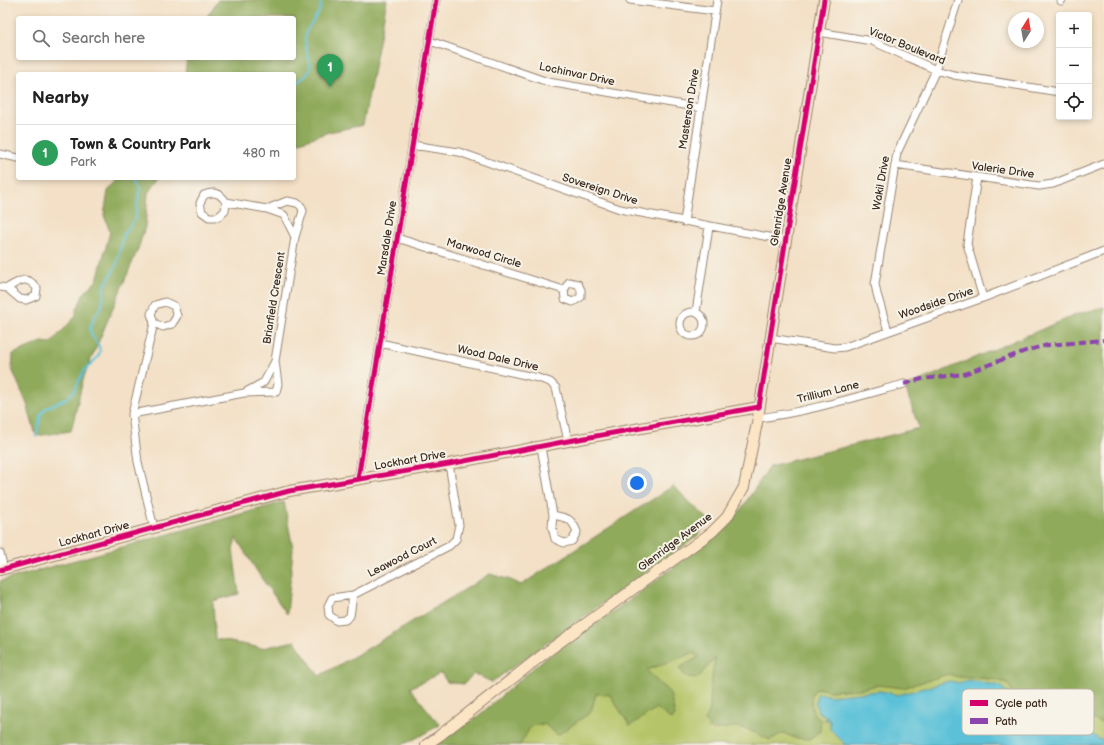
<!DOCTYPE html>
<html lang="en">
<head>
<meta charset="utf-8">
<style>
	body { margin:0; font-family:"Balsamiq Sans",sans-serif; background:#f2f2f2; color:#222 }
	.controls { position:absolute; right:12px; top:12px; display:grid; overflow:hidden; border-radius:4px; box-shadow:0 2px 6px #0003 }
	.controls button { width:36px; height:36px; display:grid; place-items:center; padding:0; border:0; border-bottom:1px solid #e0e0e0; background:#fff; color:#222; font:20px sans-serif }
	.compass { position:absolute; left:1008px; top:12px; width:36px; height:36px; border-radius:50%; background:#fff; box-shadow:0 2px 6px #0003; rotate:11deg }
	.you { position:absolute; left:637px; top:483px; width:14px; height:14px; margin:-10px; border:3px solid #fff; border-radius:50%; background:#1a73e8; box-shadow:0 0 0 6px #1a73e833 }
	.badge { display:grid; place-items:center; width:26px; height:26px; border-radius:50%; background:#1a73e8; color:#fff; font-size:13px; font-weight:700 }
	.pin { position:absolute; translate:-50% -33px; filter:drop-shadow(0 1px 2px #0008) }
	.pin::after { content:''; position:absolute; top:21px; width:14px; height:12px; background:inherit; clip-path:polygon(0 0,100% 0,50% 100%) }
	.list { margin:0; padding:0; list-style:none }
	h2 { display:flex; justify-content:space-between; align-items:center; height:52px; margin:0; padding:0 16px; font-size:17px }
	h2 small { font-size:13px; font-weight:400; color:#767676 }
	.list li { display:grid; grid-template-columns:26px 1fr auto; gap:12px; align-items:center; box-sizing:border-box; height:56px; padding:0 16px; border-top:1px solid #e0e0e0 }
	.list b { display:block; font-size:15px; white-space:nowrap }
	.list p { margin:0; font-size:13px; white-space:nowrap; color:#767676 }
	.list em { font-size:13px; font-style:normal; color:#767676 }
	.icon { flex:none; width:22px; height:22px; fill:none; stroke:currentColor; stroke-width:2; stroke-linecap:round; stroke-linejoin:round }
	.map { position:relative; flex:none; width:1104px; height:745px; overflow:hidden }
	.search { position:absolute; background:#fff; box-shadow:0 2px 6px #0003; left:16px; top:16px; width:280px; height:44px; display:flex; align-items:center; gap:10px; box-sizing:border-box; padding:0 14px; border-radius:4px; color:#767676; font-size:15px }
	.panel { position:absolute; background:#fff; box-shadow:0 2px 6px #0003; left:16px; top:72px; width:280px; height:108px; border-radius:4px }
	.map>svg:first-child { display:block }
	.green { fill:#b5c467; stroke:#787742 }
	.forest { fill:#90aa5c; stroke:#666a3d }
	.water { fill:#5bc1d8; stroke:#4b767b }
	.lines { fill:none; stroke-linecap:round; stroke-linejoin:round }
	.stream { stroke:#5bc1d8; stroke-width:2 }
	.street-casing { stroke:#978572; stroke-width:9 }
	.secondary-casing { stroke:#978572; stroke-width:12 }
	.street { stroke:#fff; stroke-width:7 }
	.secondary { stroke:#fce5c4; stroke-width:10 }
	.quiet { stroke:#8e44ad; stroke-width:4; stroke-dasharray:8 4; stroke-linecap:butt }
	.cycleway-casing { stroke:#f7f3e8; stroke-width:8 }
	.cycleway { stroke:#d6006c; stroke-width:5 }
	.labels { text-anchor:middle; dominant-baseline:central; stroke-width:4; stroke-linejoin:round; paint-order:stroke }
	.street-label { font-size:11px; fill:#3b2a1e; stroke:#f7f3e8 }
	.key { fill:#f7f3e8; stroke:#bfb7ab; stroke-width:1 }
	.key-label { font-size:11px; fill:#3b2a1e }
</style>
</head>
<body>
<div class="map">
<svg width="1104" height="745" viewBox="0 0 1104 745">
	<rect width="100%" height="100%" fill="#f7f3e8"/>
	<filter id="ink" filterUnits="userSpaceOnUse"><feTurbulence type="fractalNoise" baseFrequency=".025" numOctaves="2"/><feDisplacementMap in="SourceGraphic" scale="8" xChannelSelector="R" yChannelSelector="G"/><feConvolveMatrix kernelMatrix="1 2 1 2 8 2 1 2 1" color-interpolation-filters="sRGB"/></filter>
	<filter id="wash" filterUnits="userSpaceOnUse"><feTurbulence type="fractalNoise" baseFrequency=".012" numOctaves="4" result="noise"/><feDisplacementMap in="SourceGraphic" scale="16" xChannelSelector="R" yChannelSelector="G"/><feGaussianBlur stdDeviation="0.9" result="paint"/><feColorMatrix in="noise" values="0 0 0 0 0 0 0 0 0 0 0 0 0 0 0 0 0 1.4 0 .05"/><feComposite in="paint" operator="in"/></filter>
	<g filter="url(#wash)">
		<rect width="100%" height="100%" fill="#f3e0c6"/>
		<path class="green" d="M728,624L708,729L809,701L810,684L1104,635V745H447Z"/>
		<path class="forest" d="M218,0H387L363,125L329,132L294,144V74H185L187,58H294V18H206Z
			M117,178H159L148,193L145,227L138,249L84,376L71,431L36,436L27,404L12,369L13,354L42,342L51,343L76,316V311L84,293L97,280L110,232L104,215L108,191L117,181Z
			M1104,307V724L1097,721C1083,716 1064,708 1049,706C1037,704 1023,711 1012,703L1013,692L1007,683L993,679L958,677L948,674L903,688L877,685L861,689L830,691L818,688L812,693C811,703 810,714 821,720L820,731L810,739L795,738L783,733L770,740L747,729L735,727L712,730L705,721L710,709V689L715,658L698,678L686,677L679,668L699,657L693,653L647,670L655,679L670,693L675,716L672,720L656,708L630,726L610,695L596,694L591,712L558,735L544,724L531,726L520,745H434L477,717L539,663L642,591L731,524L770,466L919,428L905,387L1078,314Z
			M673,486L710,521L696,537L492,682L474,674L464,684L447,682L441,673L410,688L440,725L411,741L401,745H0V581L284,502L293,549L287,614L262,579L236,538L233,550L239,594L213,601L215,639L262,648L295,641L319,676L367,649L490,574L511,580L521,585Z"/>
		<path class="water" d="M968,680C979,681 990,685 1001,686L1004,691L1009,692L1010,698L1006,706L1010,711L1007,713L1011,719L1021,716L1046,715L1060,721L1080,727L1104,742V745H844V743L830,729V720H824L828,718V717L818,712C816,705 814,699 819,693L830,696L880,691L898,695L950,681L959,683Z"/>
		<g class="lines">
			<path class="stream" d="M294,83C325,71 300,54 306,33C309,22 324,13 320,0
				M294,96L295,100L294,104
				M36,437L41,414L46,408L67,398L74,391L84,371L98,357L100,351L99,346L91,334L90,328L95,316L102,306L104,287L116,266L124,234L135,219L140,187L136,178"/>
		</g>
	</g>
	<g filter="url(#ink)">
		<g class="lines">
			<g class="street-casing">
				<path id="street" d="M630,0L715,11
					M1061,1L1062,0
					M819,32L872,41L936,70L954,75L1059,92
					M430,41L548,82L701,108
					M412,145L459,152L620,209L785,240
					M0,154L18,158
					M895,165L1039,186L1053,184L1104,164
					M977,177L967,244L983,298
					M226,202L225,211L218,217H209L202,212L200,203L204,195C215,191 220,193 226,202L267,209L284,215L295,237
					M684,222L717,0
					M397,238L564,290L569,282L578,284L581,290V297L573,302L565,299L564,290
					M0,287L7,288L20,299L26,300L36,296L37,288C26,274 20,281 7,288
					M696,312L709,227
					M680 324a12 12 0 1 1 24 0a12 12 0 1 1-24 0Z
					M888,331L877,294L875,284L897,153L936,70L958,0
					M770,338L835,348L845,347L983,298L1104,251
					M380,343L538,378L550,382L556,388L568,441
					M244,393L264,382L275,361L295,237L303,211L301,206L297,203L287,201L267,209
					M132,414L244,393L276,392L278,384L275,361
					M758,418C807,412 856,397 904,384
					M541,447L553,515L552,527L555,539L564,543L572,541L577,532C572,518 567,518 553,515
					M358,479L436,0
					M154,528L138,462L132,414L154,323L151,314L155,305L165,302L174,306L177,316L172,324L163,327L154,323
					M0,553L4,569
					M353,595L350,616L345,620L337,621L329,615L328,606L332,598L353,595L449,546L456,539L459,525L449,464"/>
			</g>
			<g class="secondary-casing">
				<path id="secondary" d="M0,570L289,491L449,464L568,441L759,407
					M426,745L439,736L545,653L712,532L727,517L744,487L758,418L824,0"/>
			</g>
			<use href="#street" class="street"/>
			<use href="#secondary" class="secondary"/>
			<path class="quiet" d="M904,384L922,379L964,374L1028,350L1048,345L1104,340"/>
			<g class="cycleway-casing">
				<path id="cycleway" d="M358,479L436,0
					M0,570L289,491L449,464L568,441L759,407L824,0"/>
			</g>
			<use href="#cycleway" class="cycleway"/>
		</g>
	</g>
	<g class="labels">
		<g class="street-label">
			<text transform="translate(907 46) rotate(22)">Victor Boulevard</text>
			<text transform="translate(577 74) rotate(12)">Lochinvar Drive</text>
			<text transform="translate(689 109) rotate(-81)">Masterson Drive</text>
			<text transform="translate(1003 170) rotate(8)">Valerie Drive</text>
			<text transform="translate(881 183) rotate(-80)">Wakil Drive</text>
			<text transform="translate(600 189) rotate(18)">Sovereign Drive</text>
			<text transform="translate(781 202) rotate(-81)">Glenridge Avenue</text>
			<text transform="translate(387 238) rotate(-81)">Marsdale Drive</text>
			<text transform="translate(484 253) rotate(17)">Marwood Circle</text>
			<text transform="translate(274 298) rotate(-81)">Briarfield Crescent</text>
			<text transform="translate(936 303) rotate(-19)">Woodside Drive</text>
			<text transform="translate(498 358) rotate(13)">Wood Dale Drive</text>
			<text transform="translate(828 392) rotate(-14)">Trillium Lane</text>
			<text transform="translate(410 460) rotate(-10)">Lockhart Drive</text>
			<text transform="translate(94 534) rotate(-15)">Lockhart Drive</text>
			<text transform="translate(675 542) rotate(-37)">Glenridge Avenue</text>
			<text transform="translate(402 557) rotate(-27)">Leawood Court</text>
		</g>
	</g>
	<rect x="962" y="689" width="132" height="46" rx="6" class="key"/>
	<rect x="970" y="700" width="18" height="6" fill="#d6006c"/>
	<rect x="970" y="718" width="18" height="6" fill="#8e44ad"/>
	<g class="key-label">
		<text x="995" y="707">Cycle path</text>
		<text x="995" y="725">Path</text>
	</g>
</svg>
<div class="controls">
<button>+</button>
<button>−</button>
<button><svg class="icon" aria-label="locate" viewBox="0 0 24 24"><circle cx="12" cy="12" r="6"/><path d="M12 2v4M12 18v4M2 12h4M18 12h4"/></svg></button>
</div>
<svg class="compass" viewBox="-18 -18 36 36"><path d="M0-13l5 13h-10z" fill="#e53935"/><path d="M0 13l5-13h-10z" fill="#767676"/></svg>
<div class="you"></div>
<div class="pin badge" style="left:330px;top:87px;background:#2e9e5b">1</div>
<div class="search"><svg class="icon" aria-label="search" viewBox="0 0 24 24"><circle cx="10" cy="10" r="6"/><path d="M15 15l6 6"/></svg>Search here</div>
<section class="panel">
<h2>Nearby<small></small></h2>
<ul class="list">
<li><span class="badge" style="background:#2e9e5b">1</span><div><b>Town &amp; Country Park</b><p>Park</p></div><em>480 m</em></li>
</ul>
</section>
</div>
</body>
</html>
